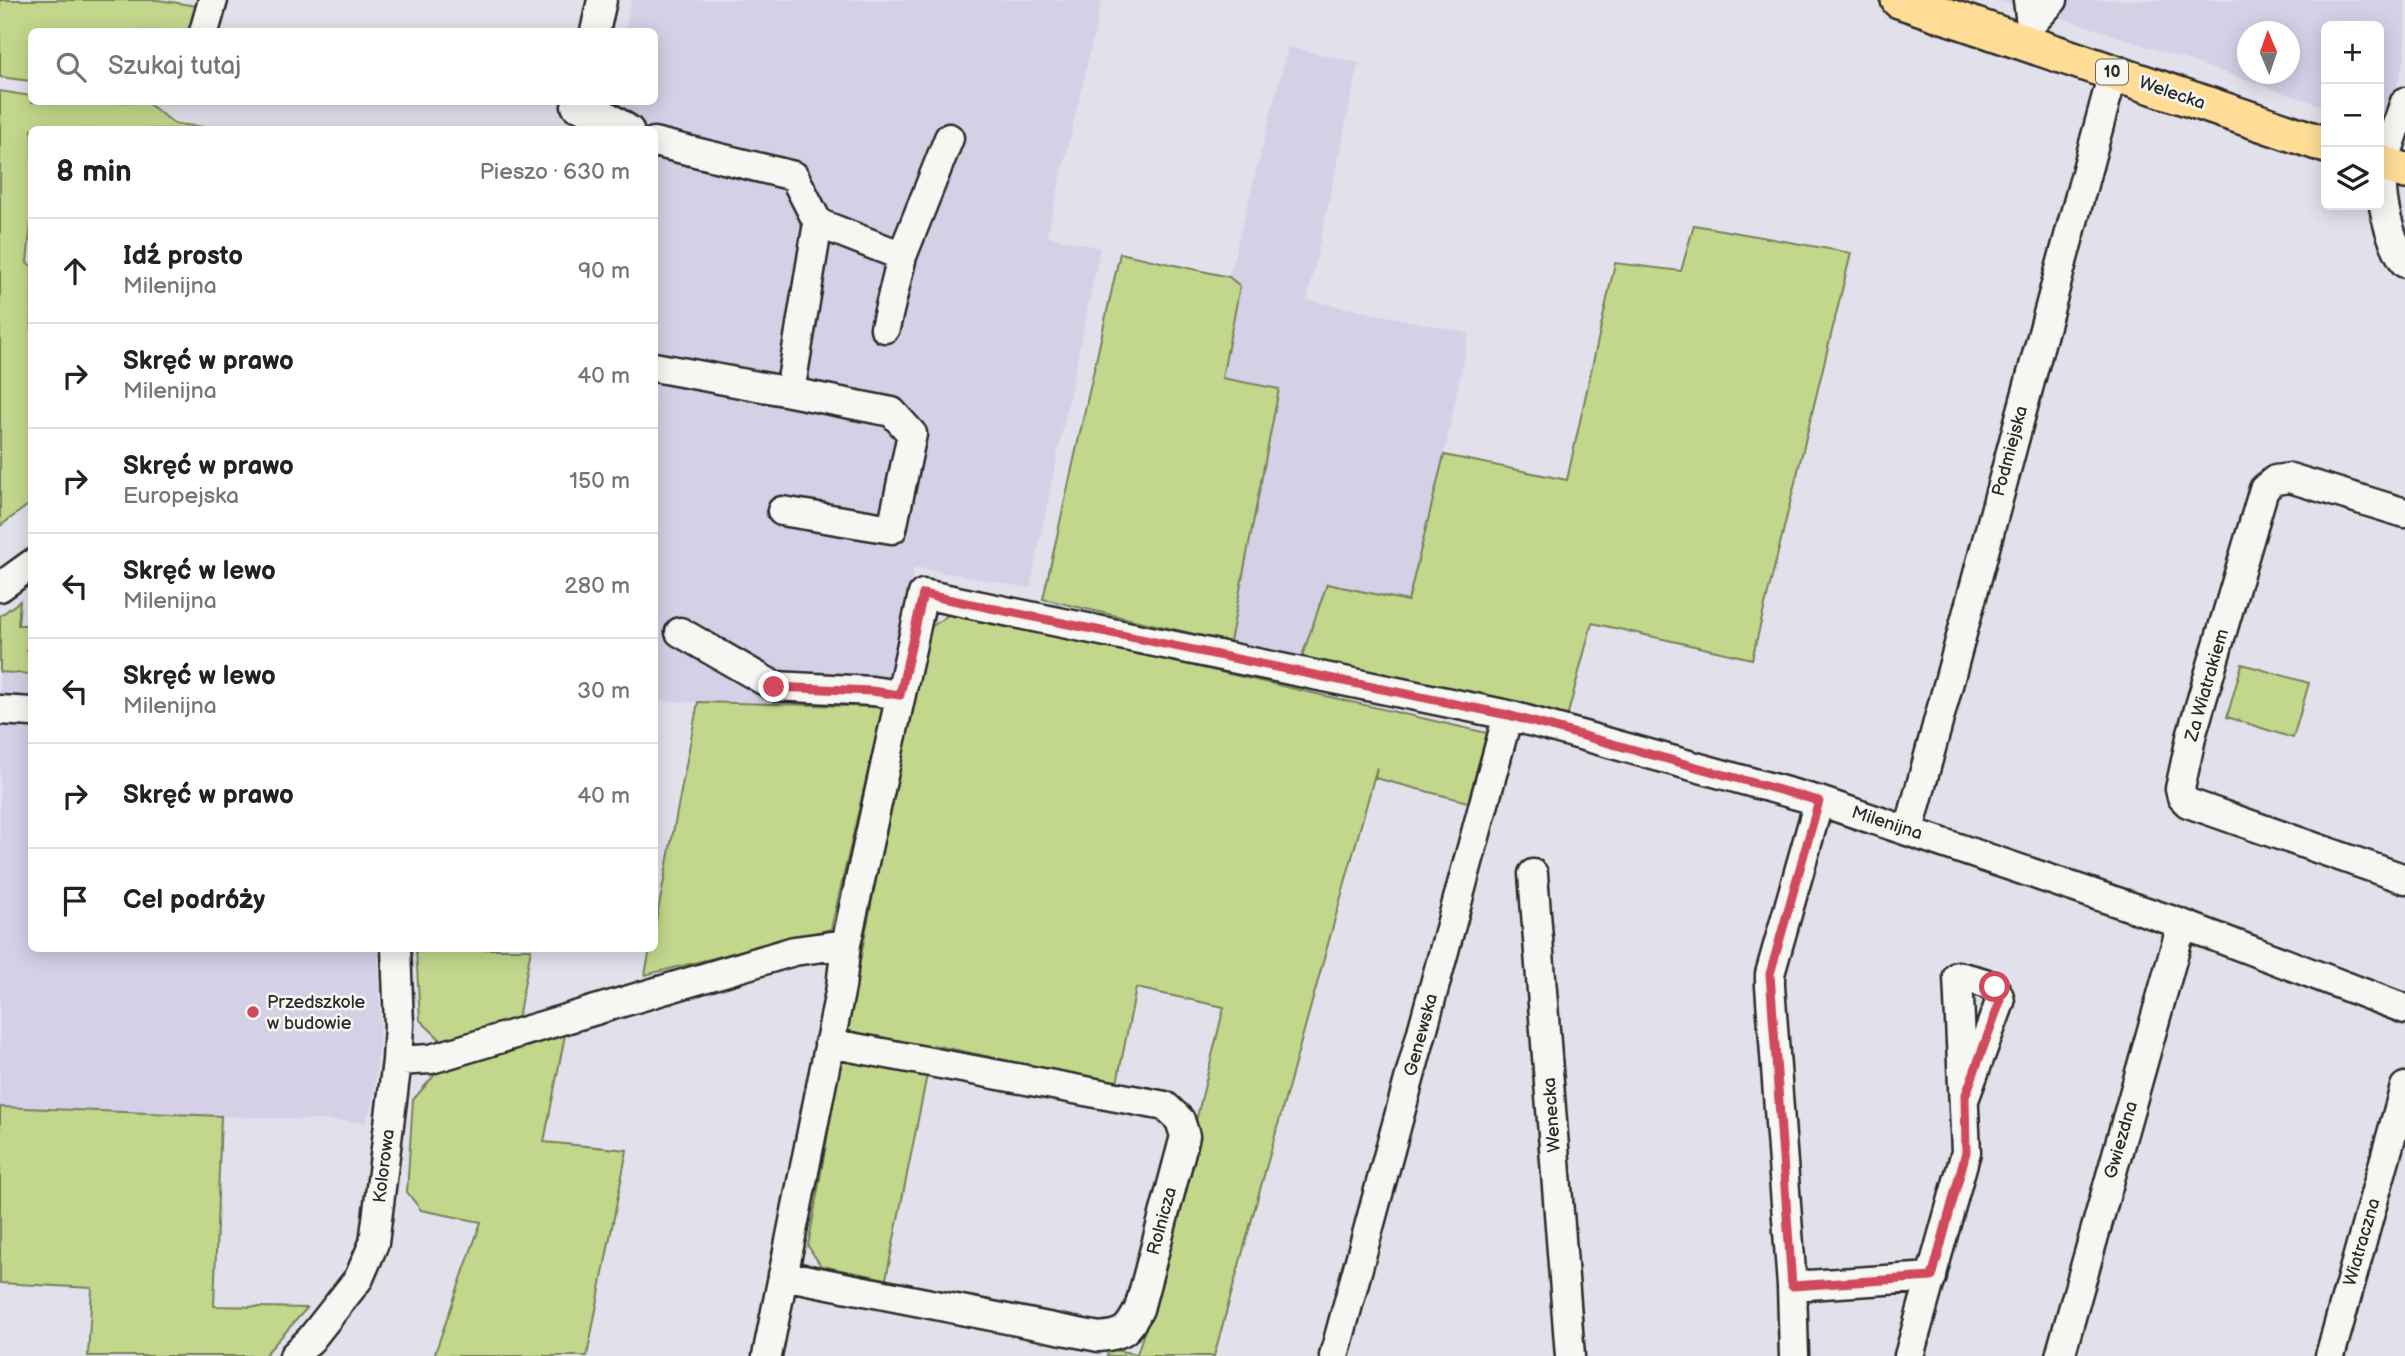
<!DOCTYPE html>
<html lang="pl">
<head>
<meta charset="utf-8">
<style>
	body { margin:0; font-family:"Balsamiq Sans",sans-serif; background:#f6f6f6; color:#222 }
	.controls { position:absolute; right:21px; top:21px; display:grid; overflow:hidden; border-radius:10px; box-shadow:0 4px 18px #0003 }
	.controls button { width:63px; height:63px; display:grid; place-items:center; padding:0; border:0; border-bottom:2px solid #e0e0e0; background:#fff; color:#222; font:35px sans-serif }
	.compass { position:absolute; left:2237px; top:21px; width:63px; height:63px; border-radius:50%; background:#fff; box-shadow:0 4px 18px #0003; rotate:358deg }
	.stop { position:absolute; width:21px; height:21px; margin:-16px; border:5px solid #d1495b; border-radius:50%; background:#fff }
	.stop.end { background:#d1495b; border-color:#fff; box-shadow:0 2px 7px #0008 }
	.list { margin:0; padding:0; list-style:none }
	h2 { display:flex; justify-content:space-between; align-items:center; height:91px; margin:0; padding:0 28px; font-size:30px }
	h2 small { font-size:23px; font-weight:400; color:#767676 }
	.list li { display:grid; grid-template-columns:46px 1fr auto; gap:21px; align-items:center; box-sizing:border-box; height:105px; padding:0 28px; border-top:2px solid #e0e0e0 }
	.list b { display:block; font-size:26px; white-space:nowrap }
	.list p { margin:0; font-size:23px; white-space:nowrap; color:#767676 }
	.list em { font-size:23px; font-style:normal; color:#767676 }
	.icon { flex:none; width:38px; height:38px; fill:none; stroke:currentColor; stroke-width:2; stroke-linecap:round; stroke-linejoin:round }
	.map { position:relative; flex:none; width:2405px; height:1356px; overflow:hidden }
	.search { position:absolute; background:#fff; box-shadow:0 4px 18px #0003; left:28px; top:28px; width:630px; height:77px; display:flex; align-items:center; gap:18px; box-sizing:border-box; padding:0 24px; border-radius:10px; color:#767676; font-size:26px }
	.panel { position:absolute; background:#fff; box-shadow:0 4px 18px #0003; left:28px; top:126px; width:630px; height:826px; border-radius:10px }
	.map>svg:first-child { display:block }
	.built { fill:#d4d0e6; fill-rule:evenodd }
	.green { fill:#c2d78c; stroke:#76815c; stroke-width:2 }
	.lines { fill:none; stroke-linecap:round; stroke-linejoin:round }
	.minor-casing { stroke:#2b2b2b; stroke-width:33 }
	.major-casing { stroke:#2b2b2b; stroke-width:40 }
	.minor { stroke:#f6f6f2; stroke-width:28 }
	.major { stroke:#ffdd96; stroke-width:35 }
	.route { stroke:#d1495b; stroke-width:9 }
	.poi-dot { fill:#d1495b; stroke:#f6f6f2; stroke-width:2.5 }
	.labels { text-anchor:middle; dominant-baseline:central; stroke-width:5; stroke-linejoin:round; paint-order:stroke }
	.shield { fill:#f6f6f2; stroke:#686867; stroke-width:2 }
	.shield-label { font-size:16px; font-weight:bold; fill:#2b2b2b }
	.street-label { font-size:18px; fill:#2b2b2b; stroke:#f6f6f2 }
	.poi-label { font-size:18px; fill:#2b2b2b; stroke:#f6f6f2; text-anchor:start }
</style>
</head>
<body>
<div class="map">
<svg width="2405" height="1356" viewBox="0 0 2405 1356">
	<rect width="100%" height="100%" fill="#e2e0eb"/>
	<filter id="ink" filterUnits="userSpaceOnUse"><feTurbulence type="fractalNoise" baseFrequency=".0143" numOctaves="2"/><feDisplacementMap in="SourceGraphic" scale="14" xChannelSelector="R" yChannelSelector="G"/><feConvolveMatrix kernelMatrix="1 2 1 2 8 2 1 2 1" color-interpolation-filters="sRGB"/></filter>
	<g filter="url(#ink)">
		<path class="built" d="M631,0H1102L1047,236L1100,248L1030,588L914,567L883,707L655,701L654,130H596L606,102H654V32L625,31Z
			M1994,0H2405V59L2384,126L2379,124V26H2326V107L2036,9ZM2248,32H2290V74H2248Z
			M1288,47L1359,63L1307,300L1469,333L1444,455L1408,601L1301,659L1230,642L1279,390L1222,378L1240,286L1229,277Z
			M0,672L31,674L32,948L378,949L380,1029L374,1094L366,1122L0,1107Z"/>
		<path class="green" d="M0,0H158L198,6L190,31L32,32L31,81L0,77Z
			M0,91L31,96L32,102L79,103L80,102H146L175,124L224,129L32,130V212L27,263L32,266L31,503L0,526Z
			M1694,225L1851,253L1752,659L1592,623L1566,721L1301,659L1327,584L1408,601L1444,455L1567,480L1615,263L1681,271Z
			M1120,253L1229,277L1240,286L1222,378L1279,389L1230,642L1043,599Z
			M20,601L18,625H31V639H28L27,650L31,651V674L0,672V616Z
			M954,611L1487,733L1468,802L1375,778L1377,767L1214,1356H1107L1108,1349L1137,1354L1145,1329L1224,1007L1136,988L1117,1083L933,1045L886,1279L821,1266L808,1246L846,1032L925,631Z
			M2242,664L2309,683L2293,738L2227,717Z
			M698,702L883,707L831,929L645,975L650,949L654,948L655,927Z
			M416,949H531L518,1018L442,1041L420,1020Z
			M565,1035L544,1142L627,1150L587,1356H434L481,1222L421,1210L407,1192L413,1100L437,1072Z
			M0,1107L221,1116L214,1306L307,1308L264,1356H88L92,1288L0,1283Z"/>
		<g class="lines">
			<g class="minor-casing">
				<path id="minor" d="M2031,24L2053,0
					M204,32L213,0
					M595,32L602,0
					M2024,43L2031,24L2028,0
					M2405,102C2398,122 2390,143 2384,164C2377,194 2389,238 2405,263
					M576,106L604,114L629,130
					M654,142L794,176L818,223L790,392L654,367
					M818,223L902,256L949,138
					M885,328L902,256
					M782,511L892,529L912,434L892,412L790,392
					M2405,513L2290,478L2275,480L2264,489L2192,733L2180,789L2182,797L2188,803L2405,879
					M0,587L32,564
					M680,632L774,686L872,691L900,695
					M0,710L32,712
					M1909,830L2113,73
					M1533,874L1570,1356
					M397,1061L431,1059L794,951L846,944
					M783,1275L1099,1337C1123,1335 1128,1331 1139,1309L1185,1136L1180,1120L1165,1106L829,1043
					M1792,1286L1932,1277
					M294,1356L311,1339L359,1278L374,1243L397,1061L399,1025L396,948
					M767,1356L841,987L846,944L923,594L1508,715L1819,801L2182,924L2405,1009
					M1334,1356L1508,715
					M1794,1356L1792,1286L1770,986V974L1819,801
					M1909,1356L1966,1152L1958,976C1975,981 1998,981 2000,1002L1965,1097
					M2060,1356L2182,924
					M2330,1356L2405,1087"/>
			</g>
			<g class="major-casing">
				<path id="major" d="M1899,0L2326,145
					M2379,162L2405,171"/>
			</g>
			<use href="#minor" class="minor"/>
			<use href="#major" class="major"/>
		</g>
	</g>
	<g class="lines" filter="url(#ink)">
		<path class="route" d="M774,687L872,691L900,695L923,594L1508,715L1819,801L1770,974L1792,1286L1932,1277L1966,1152L1965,1097L2000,1002L1999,993L1995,987"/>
	</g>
	<circle class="poi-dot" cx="253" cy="1012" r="7"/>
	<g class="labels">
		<rect class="shield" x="2096" y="59.5" width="32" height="25" rx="5"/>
		<g class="shield-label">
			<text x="2112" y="72">10</text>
		</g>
		<g class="street-label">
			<text transform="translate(2172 93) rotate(19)">Welecka</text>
			<text transform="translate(2010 451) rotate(-75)">Podmiejska</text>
			<text transform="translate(2207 685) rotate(-74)">Za Wiatrakiem</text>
			<text transform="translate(1887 823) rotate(18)">Milenijna</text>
			<text transform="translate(1421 1035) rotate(-75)">Genewska</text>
			<text transform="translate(1552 1115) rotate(-94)">Wenecka</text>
			<text transform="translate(2121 1140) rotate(-74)">Gwiezdna</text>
			<text transform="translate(384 1166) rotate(-83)">Kolorowa</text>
			<text transform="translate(1162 1221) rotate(-75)">Rolnicza</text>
			<text transform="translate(2362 1242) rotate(-74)">Wiatraczna</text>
		</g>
		<g class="poi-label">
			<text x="267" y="1002">Przedszkole<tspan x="267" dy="21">w budowie</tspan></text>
		</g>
	</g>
</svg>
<div class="controls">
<button>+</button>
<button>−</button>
<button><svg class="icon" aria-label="layers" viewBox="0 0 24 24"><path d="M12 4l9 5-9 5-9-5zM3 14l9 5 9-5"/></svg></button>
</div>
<svg class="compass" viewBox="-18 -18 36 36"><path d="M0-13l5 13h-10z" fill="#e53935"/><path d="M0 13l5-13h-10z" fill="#767676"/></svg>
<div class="stop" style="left:1995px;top:987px"></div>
<div class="stop end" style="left:774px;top:687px"></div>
<div class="search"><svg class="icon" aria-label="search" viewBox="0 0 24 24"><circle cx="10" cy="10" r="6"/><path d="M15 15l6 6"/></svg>Szukaj tutaj</div>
<section class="panel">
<h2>8 min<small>Pieszo · 630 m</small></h2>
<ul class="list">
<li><svg class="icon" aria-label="ahead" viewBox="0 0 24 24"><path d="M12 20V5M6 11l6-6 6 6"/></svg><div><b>Idź prosto</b><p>Milenijna</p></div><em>90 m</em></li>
<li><svg class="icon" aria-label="right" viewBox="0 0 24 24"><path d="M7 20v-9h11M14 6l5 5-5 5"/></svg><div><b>Skręć w prawo</b><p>Milenijna</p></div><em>40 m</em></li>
<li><svg class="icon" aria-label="right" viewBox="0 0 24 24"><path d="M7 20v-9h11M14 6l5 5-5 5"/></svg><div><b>Skręć w prawo</b><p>Europejska</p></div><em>150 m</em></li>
<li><svg class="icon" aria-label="left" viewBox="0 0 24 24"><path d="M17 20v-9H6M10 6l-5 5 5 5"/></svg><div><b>Skręć w lewo</b><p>Milenijna</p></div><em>280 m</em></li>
<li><svg class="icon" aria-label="left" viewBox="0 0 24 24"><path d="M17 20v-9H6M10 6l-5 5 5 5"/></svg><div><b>Skręć w lewo</b><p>Milenijna</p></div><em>30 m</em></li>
<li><svg class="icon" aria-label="right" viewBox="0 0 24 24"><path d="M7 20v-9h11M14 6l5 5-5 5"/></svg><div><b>Skręć w prawo</b></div><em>40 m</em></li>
<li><svg class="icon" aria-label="arrive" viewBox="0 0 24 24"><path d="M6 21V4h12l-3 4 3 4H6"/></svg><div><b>Cel podróży</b></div></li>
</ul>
</section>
</div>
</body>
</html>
